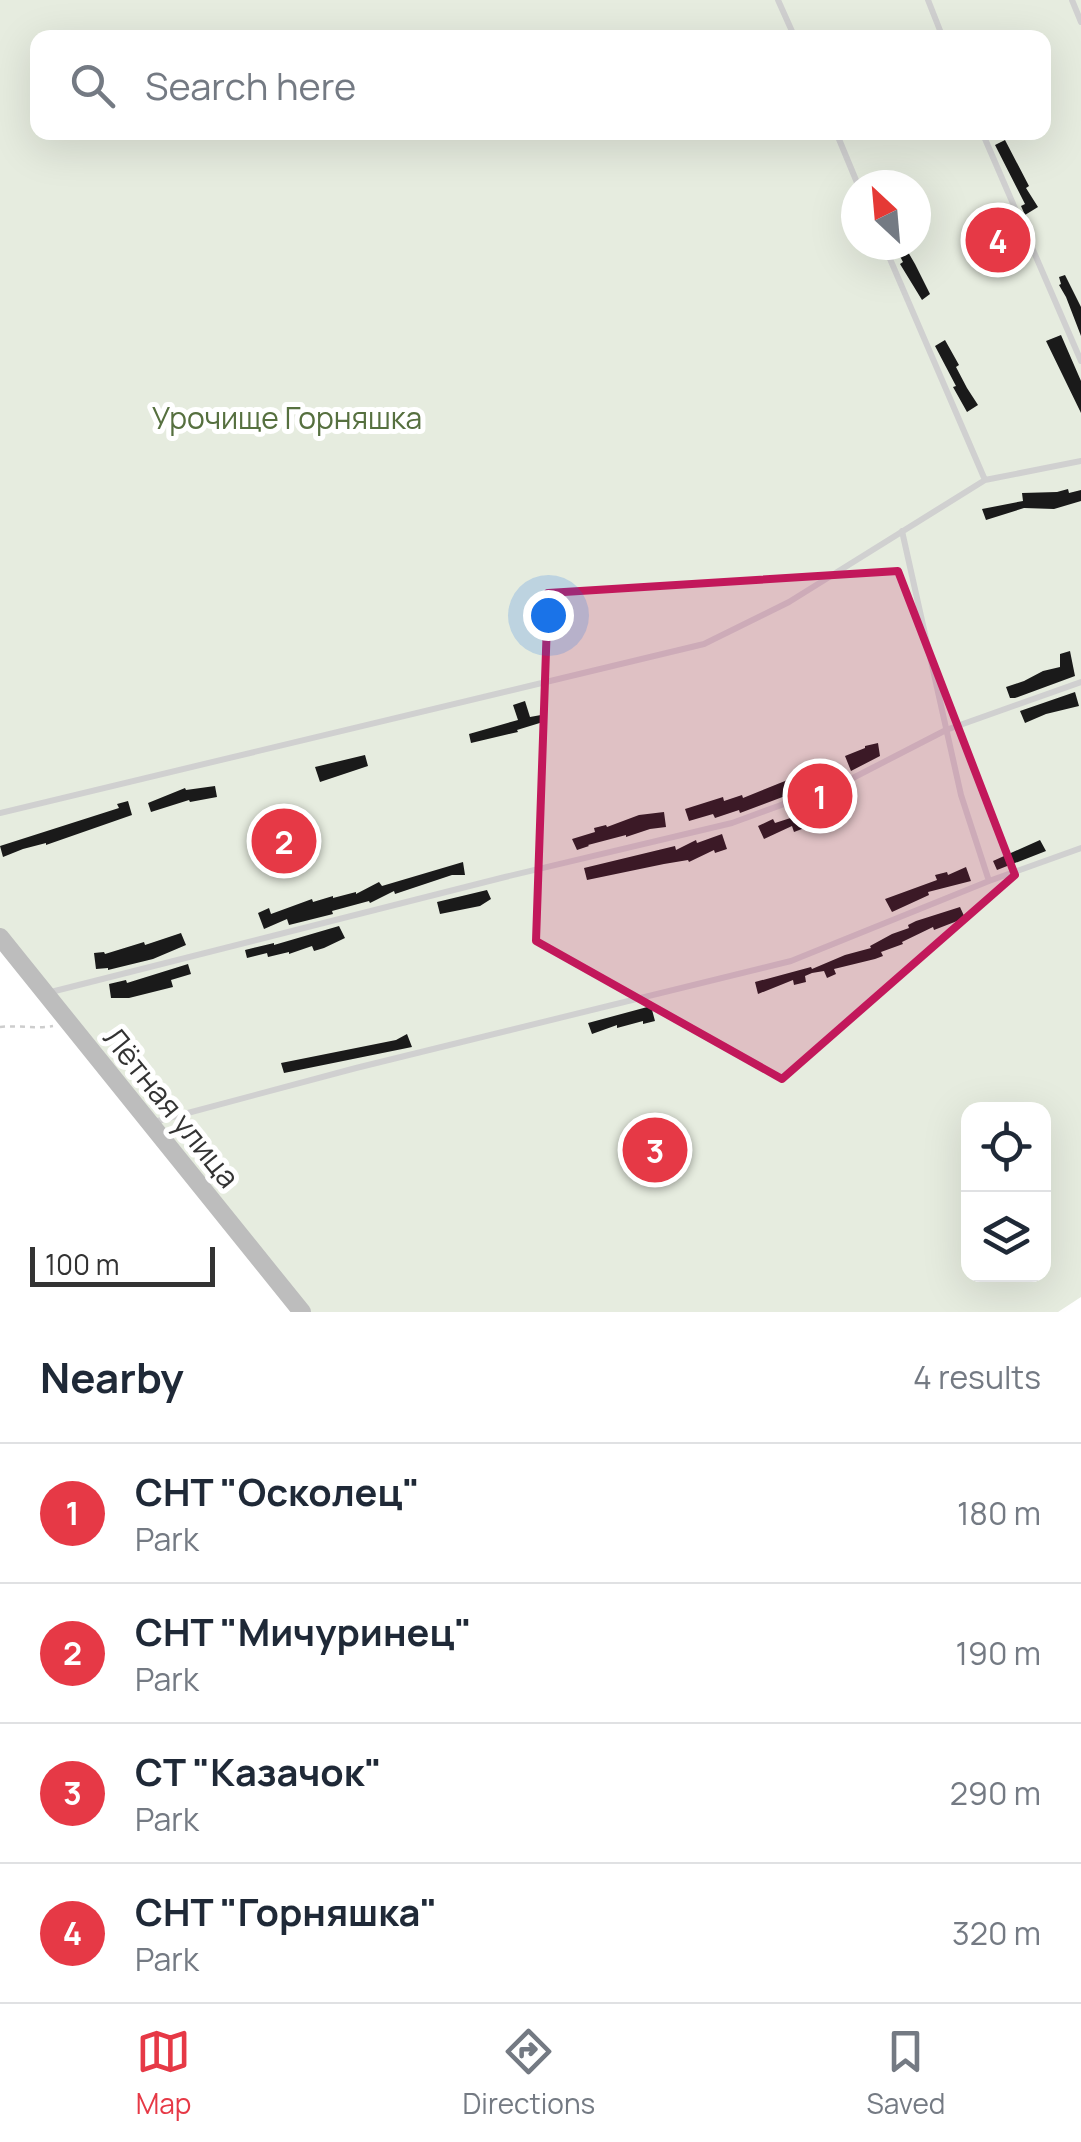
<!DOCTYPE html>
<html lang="en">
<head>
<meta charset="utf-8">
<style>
	body { margin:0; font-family:Manrope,sans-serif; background:#f6f6f7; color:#1f2937 }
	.controls { position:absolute; right:30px; bottom:30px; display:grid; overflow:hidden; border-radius:20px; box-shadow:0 10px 40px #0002 }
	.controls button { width:90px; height:90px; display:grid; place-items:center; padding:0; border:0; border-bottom:2px solid #e0e1e3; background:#fff; color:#1f2937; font:50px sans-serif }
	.compass { position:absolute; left:841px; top:170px; width:90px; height:90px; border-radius:50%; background:#fff; box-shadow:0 10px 40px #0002; rotate:334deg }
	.scale { position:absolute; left:30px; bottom:25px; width:185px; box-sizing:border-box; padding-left:10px; border:5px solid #333; border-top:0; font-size:28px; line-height:35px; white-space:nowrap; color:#333; -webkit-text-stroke:8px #fff; paint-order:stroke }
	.you { position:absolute; left:548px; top:615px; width:35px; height:35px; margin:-25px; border:8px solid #fff; border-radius:50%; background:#1a73e8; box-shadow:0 0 0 15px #1a73e833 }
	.badge { display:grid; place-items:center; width:65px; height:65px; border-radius:50%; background:#e63946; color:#fff; font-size:32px; font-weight:700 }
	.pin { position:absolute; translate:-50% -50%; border:5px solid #fff; box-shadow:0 2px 10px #0006 }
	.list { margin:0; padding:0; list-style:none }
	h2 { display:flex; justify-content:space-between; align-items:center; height:130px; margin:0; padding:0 40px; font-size:42px }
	h2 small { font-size:32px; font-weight:400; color:#747a83 }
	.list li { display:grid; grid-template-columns:65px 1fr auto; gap:30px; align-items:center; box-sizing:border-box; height:140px; padding:0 40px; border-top:2px solid #e0e1e3 }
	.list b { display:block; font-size:38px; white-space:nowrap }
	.list p { margin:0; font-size:32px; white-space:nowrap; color:#747a83 }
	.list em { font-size:32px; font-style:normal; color:#747a83 }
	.icon { flex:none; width:55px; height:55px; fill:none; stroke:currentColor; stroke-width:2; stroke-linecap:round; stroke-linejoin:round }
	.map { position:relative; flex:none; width:1081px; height:1312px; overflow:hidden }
	.search { position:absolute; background:#fff; box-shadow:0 10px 40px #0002; left:30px; right:30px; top:30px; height:110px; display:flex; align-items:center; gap:25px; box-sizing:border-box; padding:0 35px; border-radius:20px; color:#747a83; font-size:38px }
	.sheet { height:690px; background:#fff }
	nav { display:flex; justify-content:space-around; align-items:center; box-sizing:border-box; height:140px; border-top:2px solid #e0e1e3; background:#fff; font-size:28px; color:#747a83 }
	nav a { display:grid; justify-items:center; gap:5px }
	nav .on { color:#e63946 }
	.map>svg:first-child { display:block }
	.green { fill:#e6ecdf; fill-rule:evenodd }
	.building { fill:#1a1a1a }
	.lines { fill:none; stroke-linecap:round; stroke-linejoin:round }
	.path { stroke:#cdcdcd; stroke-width:2.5; stroke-dasharray:5 5; stroke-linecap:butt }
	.lane { stroke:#d0d0d0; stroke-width:6 }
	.secondary { stroke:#bdbdbd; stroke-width:18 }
	.marked { fill:#c2185b; fill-opacity:0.2; stroke:#c2185b; stroke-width:8; stroke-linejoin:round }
	.labels { text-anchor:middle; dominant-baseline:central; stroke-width:10; stroke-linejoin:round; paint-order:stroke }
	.park-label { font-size:30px; fill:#56703f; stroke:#fff }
	.street-label { font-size:30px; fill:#333; stroke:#fff }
</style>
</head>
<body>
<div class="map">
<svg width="1081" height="1312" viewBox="0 0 1081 1312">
	<rect width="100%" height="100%" fill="#fff"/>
	<path class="green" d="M0,0H1081V1297L1058,1312H302L0,940ZM38,38H1044V132H38ZM856,185H916V245H856ZM968,1110H1044V1274H968Z"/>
	<path class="building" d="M1005,140L1029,186L1026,188L1038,207L1025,215L1021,206L1025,204L995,145Z
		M894,245H904L915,264L930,294L922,300L900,264L903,262Z
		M1065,275L1081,307V336L1066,297L1059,285L1061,284L1059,277Z
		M1061,335L1081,381V413L1046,341Z
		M945,340L959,365L956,367L967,388L978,405L967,412L953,387L956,386L935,346Z
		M1068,489L1069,493L1081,490V501L1054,509L1024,508L986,520L982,509L1023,501L1022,493L1057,492Z
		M1070,651L1075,676L1015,698H1010L1006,687L1024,681L1043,671L1060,667V654Z
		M1075,692L1079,706L1046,714L1025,723L1020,711Z
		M525,701L530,717L541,715L543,722L517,730L518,732L471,743L469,734L518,720L513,705Z
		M878,743L880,756L851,771L845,756L865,748V746Z
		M365,755L368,766L320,782L315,767Z
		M834,762L836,773L824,777L825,781L740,813L739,810L715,818L713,814L689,821L685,809L723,797L724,801L742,795L743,798L790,779L789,777Z
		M215,786L217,797L190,802L189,800L151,812L148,803L185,788L186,790Z
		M843,797L847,812L794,832L792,826L764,839L758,826L773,819L775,823L806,813Z
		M128,801L132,815L46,845V843L23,849L3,857L0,846L119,808L117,804Z
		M664,812L666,827L650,829L626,837V835L588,845L589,846L577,850L572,839L595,832L594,828L606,825L607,827L639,815Z
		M722,834L727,849L715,853L714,850L689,862L688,860L664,864L587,880L584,868L675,846L676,850L696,840L697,843Z
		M1040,840L1046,851L997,870L993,861Z
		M463,862L465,875H452L395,894L394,891L370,903L369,901L332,911L333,914L289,925L287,919L264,929L258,913L269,908L271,914L312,899L313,902L333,896V898L356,892V894L379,882L382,886Z
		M966,867L971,881L928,892L929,895L892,912L885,899L937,880L935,875L947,872L948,875Z
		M487,890L491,899L480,906L440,914L437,902Z
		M960,907L965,918L934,930L933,927L902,942L903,944L881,952L883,956L875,959L834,969L836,974L827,978L824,971L812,973L805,976L806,982L794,985L793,980L758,994L755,982L811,967L812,969L845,955L871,948L870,946L892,934L909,928L908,925L916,921Z
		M339,926L345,938L324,948L314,951L312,946L289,954V952L268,957L267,953L247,958L245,950L274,943V945Z
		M181,933L186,945L153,959L108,970V968L96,969L94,953L104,952L105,954L144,942L145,945Z
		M188,964L191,974L171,980L173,987L129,998H111L109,984L126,980L127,983Z
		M651,1006L655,1021L643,1024V1021L617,1028V1025L592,1034L588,1023Z
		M407,1034L412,1047L284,1073L281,1063L396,1040Z"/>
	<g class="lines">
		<path class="path" d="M0,1027C18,1025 35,1029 53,1026"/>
		<path class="lane" d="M778,0L795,38
			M928,0L943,38
			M1072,0L1081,22
			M836,132L858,185
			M982,132L1081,361
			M884,245L985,480
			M902,531L961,795L989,881
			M0,813L704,644L789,602L985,480L1081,461
			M47,993L505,877L732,823L847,781L946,730L1081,682
			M154,1122L356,1068L791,961L989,881L1081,848"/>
		<path class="secondary" d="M0,937L302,1312"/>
	</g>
	<path class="marked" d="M898,571L1015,875L782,1079L536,941L548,593Z"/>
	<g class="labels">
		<g class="park-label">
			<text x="287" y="417">Урочище Горняшка</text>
		</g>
		<g class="street-label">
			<text transform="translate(172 1107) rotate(51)">Лётная улица</text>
		</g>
	</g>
</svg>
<div class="controls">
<button><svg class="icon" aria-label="locate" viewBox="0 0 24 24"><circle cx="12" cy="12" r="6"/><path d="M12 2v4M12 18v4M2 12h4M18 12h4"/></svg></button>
<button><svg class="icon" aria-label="layers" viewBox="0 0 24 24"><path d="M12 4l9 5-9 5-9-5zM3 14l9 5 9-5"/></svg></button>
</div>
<svg class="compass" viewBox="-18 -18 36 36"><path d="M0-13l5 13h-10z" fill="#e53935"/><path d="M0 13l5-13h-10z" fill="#747a83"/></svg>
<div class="scale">100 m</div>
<div class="you"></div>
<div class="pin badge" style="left:820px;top:796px">1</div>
<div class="pin badge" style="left:284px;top:841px">2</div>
<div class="pin badge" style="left:655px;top:1150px">3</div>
<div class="pin badge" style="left:998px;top:240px">4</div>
<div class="search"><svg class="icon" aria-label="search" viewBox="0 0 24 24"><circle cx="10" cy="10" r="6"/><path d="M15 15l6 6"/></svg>Search here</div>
</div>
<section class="sheet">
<h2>Nearby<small>4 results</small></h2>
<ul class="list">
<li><span class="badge">1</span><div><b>СНТ &quot;Осколец&quot;</b><p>Park</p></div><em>180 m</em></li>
<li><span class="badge">2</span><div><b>СНТ &quot;Мичуринец&quot;</b><p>Park</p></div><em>190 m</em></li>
<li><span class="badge">3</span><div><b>СТ &quot;Казачок&quot;</b><p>Park</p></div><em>290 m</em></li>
<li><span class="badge">4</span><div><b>СНТ &quot;Горняшка&quot;</b><p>Park</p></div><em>320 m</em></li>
</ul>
</section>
<nav>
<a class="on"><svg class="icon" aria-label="map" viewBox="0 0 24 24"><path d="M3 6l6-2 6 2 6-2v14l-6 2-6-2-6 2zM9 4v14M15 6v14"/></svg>Map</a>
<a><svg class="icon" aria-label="directions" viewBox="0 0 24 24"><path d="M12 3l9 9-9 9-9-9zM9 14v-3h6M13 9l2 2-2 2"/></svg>Directions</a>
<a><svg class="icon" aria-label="saved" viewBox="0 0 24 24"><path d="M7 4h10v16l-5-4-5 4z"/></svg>Saved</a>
</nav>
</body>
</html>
